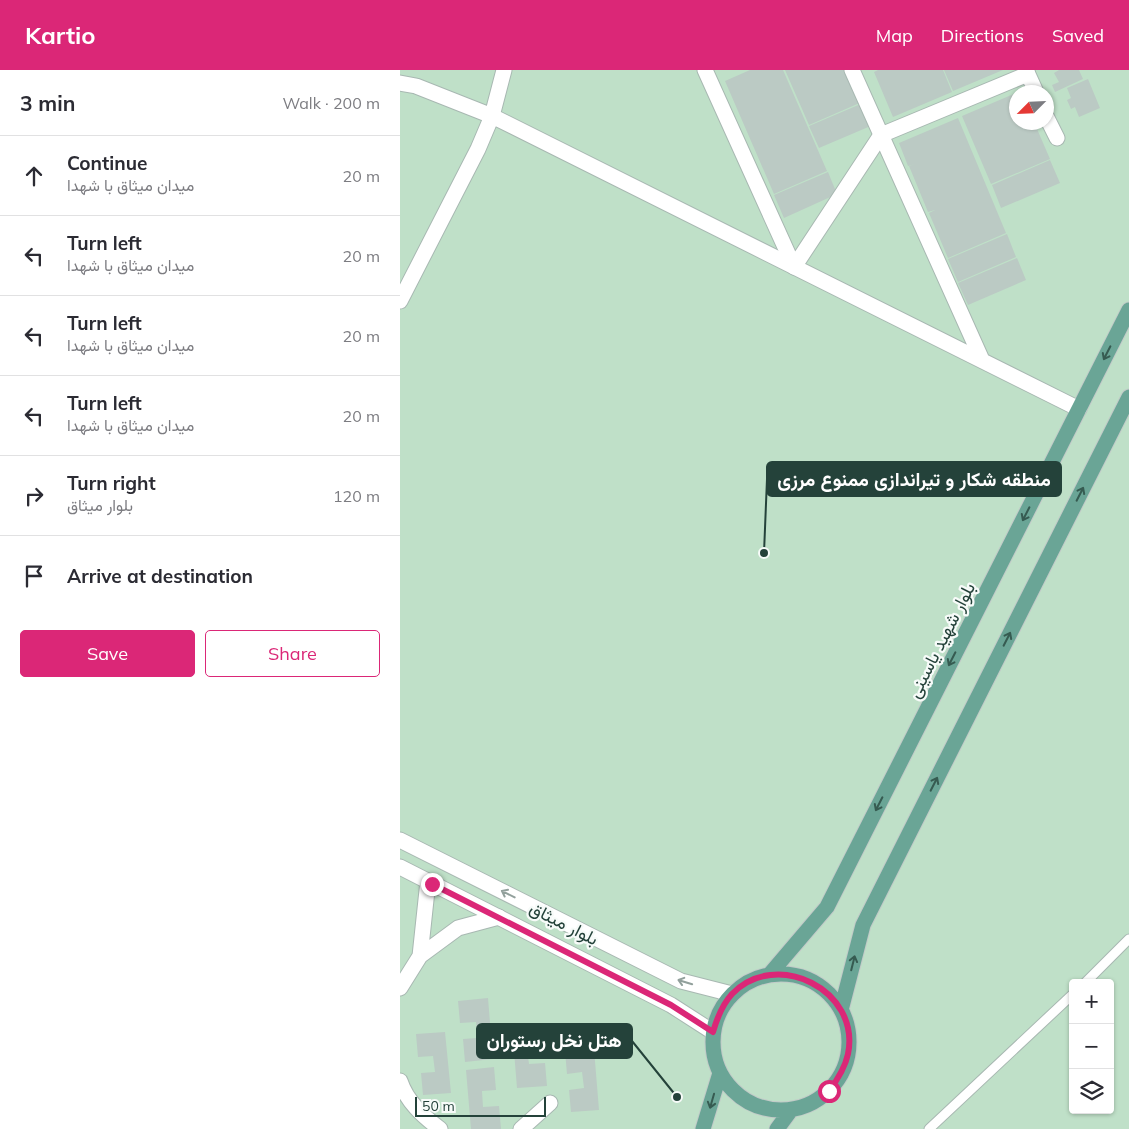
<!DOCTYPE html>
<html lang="en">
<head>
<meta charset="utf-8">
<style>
	body { margin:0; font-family:Mulish,Vazirmatn,sans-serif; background:#f2f2f3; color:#2b2b33 }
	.controls { position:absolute; right:15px; bottom:15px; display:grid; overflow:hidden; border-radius:5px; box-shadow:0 1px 4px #0004 }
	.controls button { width:45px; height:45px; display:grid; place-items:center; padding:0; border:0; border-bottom:1px solid #e1e1e2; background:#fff; color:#2b2b33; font:25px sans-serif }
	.compass { position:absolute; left:609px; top:15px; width:45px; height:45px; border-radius:50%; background:#fff; box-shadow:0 1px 4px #0004; rotate:246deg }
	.scale { position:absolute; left:15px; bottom:12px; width:131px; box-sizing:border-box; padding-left:5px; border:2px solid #24423a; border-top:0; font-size:14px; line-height:18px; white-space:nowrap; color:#24423a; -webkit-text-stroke:4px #f7fbf9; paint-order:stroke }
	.stop { position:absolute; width:15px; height:15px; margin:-11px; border:4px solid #db2777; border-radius:50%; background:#fff }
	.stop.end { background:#db2777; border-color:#fff; box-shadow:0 1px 5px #0008 }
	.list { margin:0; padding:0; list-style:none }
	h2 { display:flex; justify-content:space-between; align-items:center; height:65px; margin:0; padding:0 20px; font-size:21px }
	h2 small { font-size:16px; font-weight:400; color:#7c7c81 }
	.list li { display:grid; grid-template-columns:32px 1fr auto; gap:15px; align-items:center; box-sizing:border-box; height:80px; padding:0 20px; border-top:1px solid #e1e1e2 }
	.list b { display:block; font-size:19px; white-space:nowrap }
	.list p { margin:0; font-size:16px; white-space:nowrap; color:#7c7c81 }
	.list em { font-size:16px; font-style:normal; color:#7c7c81 }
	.actions { display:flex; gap:10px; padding:15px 20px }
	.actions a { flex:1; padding:11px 0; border:1px solid #db2777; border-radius:5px; text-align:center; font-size:18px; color:#db2777 }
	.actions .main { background:#db2777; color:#fff }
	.icon { flex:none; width:28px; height:28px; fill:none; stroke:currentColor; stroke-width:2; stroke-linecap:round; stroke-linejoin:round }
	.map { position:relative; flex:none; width:729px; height:1059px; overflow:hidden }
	header { display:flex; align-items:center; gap:30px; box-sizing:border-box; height:70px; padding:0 25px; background:#db2777; color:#fff }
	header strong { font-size:24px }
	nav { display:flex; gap:28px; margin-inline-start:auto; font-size:18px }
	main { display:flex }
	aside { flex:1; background:#fff }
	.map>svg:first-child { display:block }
	.green { fill:#bfe0c8; fill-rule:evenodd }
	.building { fill:#bbcac4 }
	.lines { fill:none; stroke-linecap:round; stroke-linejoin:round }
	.service-casing { stroke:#a8b8b2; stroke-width:11 }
	.minor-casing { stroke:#a8b8b2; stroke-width:17 }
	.tertiary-casing { stroke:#a8b8b2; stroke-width:17 }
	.primary-casing { stroke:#c2cac8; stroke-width:17 }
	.service { stroke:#fff; stroke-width:9 }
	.minor { stroke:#fff; stroke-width:15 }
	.tertiary { stroke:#fff; stroke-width:15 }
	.primary { stroke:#6aa596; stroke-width:15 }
	.oneway { stroke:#365b51 }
	.oneway2 { stroke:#92a09c }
	.route { stroke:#db2777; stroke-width:6 }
	.labels { text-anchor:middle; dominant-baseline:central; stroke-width:4.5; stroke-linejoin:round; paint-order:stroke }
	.street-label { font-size:18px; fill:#24423a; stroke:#f7fbf9 }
	.leader { fill:none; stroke:#24423a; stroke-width:2 }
	.callout-dot { fill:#24423a; stroke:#f7fbf9; stroke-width:2 }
	.callout { fill:#24423a; stroke:#24423a; stroke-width:2 }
	.callout-label { font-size:19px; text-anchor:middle; font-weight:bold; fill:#fff }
</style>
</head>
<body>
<header>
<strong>Kartio</strong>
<nav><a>Map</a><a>Directions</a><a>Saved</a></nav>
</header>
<main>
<aside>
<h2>3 min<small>Walk · 200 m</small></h2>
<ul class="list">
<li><svg class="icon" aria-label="ahead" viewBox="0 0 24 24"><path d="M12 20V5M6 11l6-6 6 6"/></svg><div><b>Continue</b><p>میدان میثاق با شهدا</p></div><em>20 m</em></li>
<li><svg class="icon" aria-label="left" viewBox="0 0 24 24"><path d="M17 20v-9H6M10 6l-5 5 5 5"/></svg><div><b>Turn left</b><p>میدان میثاق با شهدا</p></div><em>20 m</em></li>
<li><svg class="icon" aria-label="left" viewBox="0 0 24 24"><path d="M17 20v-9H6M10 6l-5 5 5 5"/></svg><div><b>Turn left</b><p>میدان میثاق با شهدا</p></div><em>20 m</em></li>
<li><svg class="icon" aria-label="left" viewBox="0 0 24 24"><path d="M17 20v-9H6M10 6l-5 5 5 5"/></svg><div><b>Turn left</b><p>میدان میثاق با شهدا</p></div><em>20 m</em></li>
<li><svg class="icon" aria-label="right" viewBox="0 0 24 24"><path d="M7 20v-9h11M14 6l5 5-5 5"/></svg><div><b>Turn right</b><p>بلوار میثاق</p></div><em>120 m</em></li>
<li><svg class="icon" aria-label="arrive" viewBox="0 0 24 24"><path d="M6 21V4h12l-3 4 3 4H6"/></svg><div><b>Arrive at destination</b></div></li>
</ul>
<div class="actions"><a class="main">Save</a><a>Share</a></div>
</aside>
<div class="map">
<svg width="729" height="1059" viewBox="0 0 729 1059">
	<rect width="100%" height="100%" fill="#e6efeb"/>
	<path class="green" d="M0,0H729V1059H0ZM616,22H646V52H616ZM673,913H710V1040H673Z"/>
	<path class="building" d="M350,0H383L427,101L374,124L325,11Z
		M385,0H448L462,32L409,55Z
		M478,0H543L552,22L493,47L474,2Z
		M544,0H603L553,21Z
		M659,0H679L683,9L655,22L652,15L659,12L654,3Z
		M688,9L700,38L679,47L675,37L671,39L667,30L671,28L667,18Z
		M616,23V52H634L650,89L591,114L562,46Z
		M463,33L473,55L419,78L409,56Z
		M558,48L606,163L548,188L529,143L535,140L528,142L509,96L515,94L508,96L499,73Z
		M650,90L660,113L601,138L592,115Z
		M428,102L437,124L384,148L374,125Z
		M607,164L616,187L558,212L548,189Z
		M617,188L626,210L568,235L558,213Z
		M88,928L93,989L65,992L63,969L77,968L76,952L60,953L58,931Z
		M140,955L142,977L127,979L129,994L145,993L147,1016L117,1018L112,957Z
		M45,962L51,1023L23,1025L21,1003L35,1002L33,986L18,987L16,964Z
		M194,979L199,1040L171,1042L169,1020L184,1018L182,1002L167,1004L165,981Z
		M94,997L96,1020L82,1021L83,1037L99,1036L101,1059H71L66,1000Z"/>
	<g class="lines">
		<g class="service-casing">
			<path id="service" d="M685,913L729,869
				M529,1059L673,924"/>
		</g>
		<g class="minor-casing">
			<path id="minor" d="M305,0L394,197
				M626,0L636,22
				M0,13L16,16L92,46
				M646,46L657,68
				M394,197L481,65L628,4
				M20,886L58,858L99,847
				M0,918L20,886L28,811
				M0,1011C7,1032 23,1046 40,1059
				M121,1059L150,1033"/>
		</g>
		<g class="tertiary-casing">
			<path id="tertiary" d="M452,0L582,290
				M92,46L679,339
				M0,231L78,79L92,46L104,0
				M0,770L281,911L332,924
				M0,797L271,935L313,962"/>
		</g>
		<g class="primary-casing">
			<path id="primary" d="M313 972a68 68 0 1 1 136 0a68 68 0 1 1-136 0Z
				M369,905L427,837L729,240
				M441,940L463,855L729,327
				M303,1059L320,1003
				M377,1059L391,1040"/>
		</g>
		<use href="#service" class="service"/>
		<use href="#minor" class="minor"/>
		<use href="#tertiary" class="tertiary"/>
		<use href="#primary" class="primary"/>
	</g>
	<defs><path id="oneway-shaft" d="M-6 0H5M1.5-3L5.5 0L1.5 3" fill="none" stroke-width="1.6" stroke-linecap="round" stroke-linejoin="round" transform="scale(1.25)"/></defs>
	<g class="oneway">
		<use href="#oneway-shaft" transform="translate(707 283) rotate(117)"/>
		<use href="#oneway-shaft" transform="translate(680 424) rotate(-63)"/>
		<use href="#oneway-shaft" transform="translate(626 444) rotate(117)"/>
		<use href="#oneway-shaft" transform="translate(607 569) rotate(-63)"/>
		<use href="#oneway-shaft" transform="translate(552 589) rotate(117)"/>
		<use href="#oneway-shaft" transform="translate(534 714) rotate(-63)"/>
		<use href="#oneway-shaft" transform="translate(479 734) rotate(117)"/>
		<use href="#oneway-shaft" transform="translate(453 893) rotate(-76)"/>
		<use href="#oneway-shaft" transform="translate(312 1031) rotate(106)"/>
	</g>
	<g class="oneway2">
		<use href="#oneway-shaft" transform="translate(108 824) rotate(-153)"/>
		<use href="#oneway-shaft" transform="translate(285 912) rotate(-163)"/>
	</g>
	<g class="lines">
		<path class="route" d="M32,814L271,935L313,962C317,948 322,935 332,924C376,878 461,920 448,984C445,998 438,1009 429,1021"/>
	</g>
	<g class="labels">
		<g class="street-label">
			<text transform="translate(541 570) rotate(-63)">بلوار شهید یاسینی</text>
			<text transform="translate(164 853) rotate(27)">بلوار میثاق</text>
		</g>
	</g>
	<path class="leader" d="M364 483L367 409M277 1027L232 971"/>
	<g class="callout-dot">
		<circle cx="364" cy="483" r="5"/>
		<circle cx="277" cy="1027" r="5"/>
	</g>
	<g class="callout">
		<rect x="367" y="392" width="294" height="34" rx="5"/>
		<rect x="77" y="954" width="155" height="34" rx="5"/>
	</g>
	<g class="callout-label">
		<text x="514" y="416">منطقه شکار و تیراندازی ممنوع مرزی</text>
		<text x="154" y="977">هتل نخل رستوران</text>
	</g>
</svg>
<div class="controls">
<button>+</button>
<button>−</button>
<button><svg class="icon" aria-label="layers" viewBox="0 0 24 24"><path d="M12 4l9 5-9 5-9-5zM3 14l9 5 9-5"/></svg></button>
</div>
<svg class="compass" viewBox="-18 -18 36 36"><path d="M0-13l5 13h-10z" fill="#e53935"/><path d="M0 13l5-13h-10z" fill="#7c7c81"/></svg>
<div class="scale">50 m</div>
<div class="stop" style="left:429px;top:1021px"></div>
<div class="stop end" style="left:32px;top:814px"></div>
</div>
</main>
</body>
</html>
